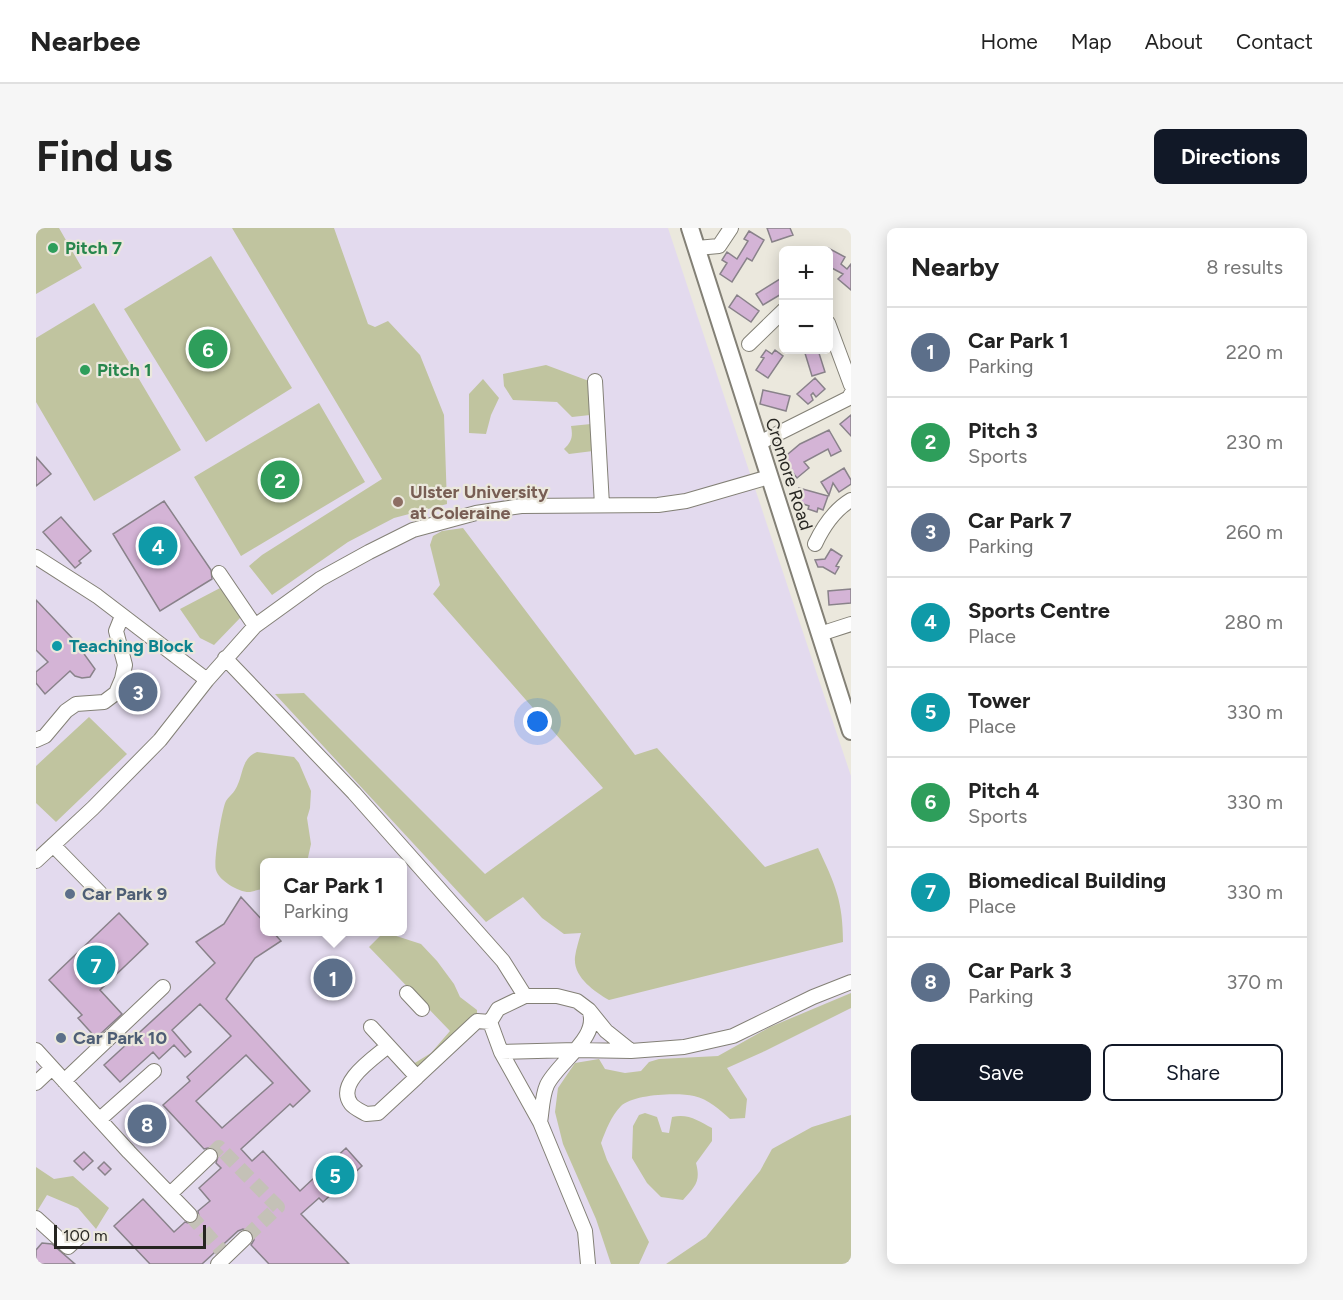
<!DOCTYPE html>
<html lang="en">
<head>
<meta charset="utf-8">
<style>
	body { margin:0; font-family:Figtree,sans-serif; background:#f6f6f6; color:#222 }
	.controls { position:absolute; right:18px; top:18px; display:grid; overflow:hidden; border-radius:9px; box-shadow:0 3px 15px #0003 }
	.controls button { width:54px; height:54px; display:grid; place-items:center; padding:0; border:0; border-bottom:2px solid #e0e0e0; background:#fff; color:#222; font:30px sans-serif }
	.scale { position:absolute; left:18px; bottom:15px; width:152px; box-sizing:border-box; padding-left:6px; border:3px solid #262521; border-top:0; font-size:16px; line-height:21px; white-space:nowrap; color:#262521; -webkit-text-stroke:4px #ebe8dd; paint-order:stroke }
	.you { position:absolute; left:502px; top:494px; width:21px; height:21px; margin:-15px; border:4px solid #fff; border-radius:50%; background:#1a73e8; box-shadow:0 0 0 9px #1a73e833 }
	.badge { display:grid; place-items:center; width:39px; height:39px; border-radius:50%; background:#111827; color:#fff; font-size:20px; font-weight:700 }
	.pin { position:absolute; translate:-50% -50%; border:3px solid #fff; box-shadow:0 2px 6px #0006 }
	.popup { position:absolute; left:224px; top:630px; width:147px; height:78px; box-sizing:border-box; display:grid; place-content:center; border-radius:9px; background:#fff; filter:drop-shadow(0 2px 4px #0005); font-size:20px; white-space:nowrap; color:#767676 }
	.popup b { font-size:22px; color:#222 }
	.popup::after { content:''; position:absolute; left:50%; top:100%; margin-left:-12px; border:12px solid transparent; border-top-color:#fff }
	.list { margin:0; padding:0; list-style:none }
	h2 { display:flex; justify-content:space-between; align-items:center; height:78px; margin:0; padding:0 24px; font-size:26px }
	h2 small { font-size:20px; font-weight:400; color:#767676 }
	.list li { display:grid; grid-template-columns:39px 1fr auto; gap:18px; align-items:center; box-sizing:border-box; height:90px; padding:0 24px; border-top:2px solid #e0e0e0 }
	.list b { display:block; font-size:22px; white-space:nowrap }
	.list p { margin:0; font-size:20px; white-space:nowrap; color:#767676 }
	.list em { font-size:20px; font-style:normal; color:#767676 }
	.actions { display:flex; gap:12px; padding:18px 24px }
	.actions a { flex:1; padding:14px 0; border:2px solid #111827; border-radius:9px; text-align:center; font-size:21px; color:#111827 }
	.actions .main { background:#111827; color:#fff }
	.map { position:relative; flex:none; width:815px; height:1036px; overflow:hidden; border-radius:9px }
	header { display:flex; align-items:center; gap:36px; box-sizing:border-box; height:84px; padding:0 30px; background:#fff; border-bottom:2px solid #e0e0e0 }
	header strong { font-size:28px }
	nav { display:flex; gap:33px; margin-inline-start:auto; font-size:21px }
	.intro { display:flex; align-items:center; justify-content:space-between; box-sizing:border-box; height:144px; padding:0 36px }
	h1 { margin:0; font-size:42px }
	.button { padding:15px 27px; border-radius:9px; background:#111827; color:#fff; font-size:21px; font-weight:700 }
	main { display:flex; gap:36px; padding:0 36px }
	aside { flex:1; background:#fff; border-radius:9px; box-shadow:0 3px 15px #0003 }
	.map>svg:first-child { display:block }
	.education { fill:#e3daee; fill-rule:evenodd }
	.green { fill:#c0c49f }
	.building { fill:#d4b4d6; stroke:#89828a; stroke-width:1.5; fill-rule:evenodd }
	.lines { fill:none; stroke-linecap:round; stroke-linejoin:round }
	.minor-tunnel { stroke:#c4c1b7; stroke-width:14; stroke-dasharray:14 7; stroke-linecap:butt }
	.minor-casing { stroke:#838076; stroke-width:16 }
	.major-casing { stroke:#838076; stroke-width:20 }
	.minor { stroke:#fff; stroke-width:14 }
	.major { stroke:#fff; stroke-width:16 }
	.leisure-dot { fill:#2e9e5b; stroke:#ebe8dd; stroke-width:2 }
	.education-dot { fill:#8d6e63; stroke:#ebe8dd; stroke-width:2 }
	.culture-dot { fill:#0f9aa8; stroke:#ebe8dd; stroke-width:2 }
	.service-dot { fill:#5c6f8a; stroke:#ebe8dd; stroke-width:2 }
	.labels { text-anchor:middle; dominant-baseline:central; stroke-width:4.5; stroke-linejoin:round; paint-order:stroke }
	.leisure-label { font-size:18px; font-weight:bold; fill:#27864d; stroke:#ebe8dd; text-anchor:start }
	.street-label { font-size:18px; fill:#262521; stroke:#ebe8dd }
	.education-label { font-size:18px; font-weight:bold; fill:#785e54; stroke:#ebe8dd; text-anchor:start }
	.culture-label { font-size:18px; font-weight:bold; fill:#0d838f; stroke:#ebe8dd; text-anchor:start }
	.service-label { font-size:18px; font-weight:bold; fill:#4e5e75; stroke:#ebe8dd; text-anchor:start }
</style>
</head>
<body>
<header>
<strong>Nearbee</strong>
<nav><a>Home</a><a>Map</a><a>About</a><a>Contact</a></nav>
</header>
<div class="intro"><h1>Find us</h1><a class="button">Directions</a></div>
<main>
<div class="map">
<svg width="815" height="1036" viewBox="0 0 815 1036">
	<rect width="100%" height="100%" fill="#ebe8dd"/>
	<path class="education" d="M0,0H632L815,548V1036H0ZM228,634H366V704H228Z"/>
	<path class="green" d="M0,0H23L46,40L0,66Z
		M196,0H298L332,96L339,99L352,93L384,127L408,187L411,276L358,290L312,314L236,367L213,338L226,327L346,251Z
		M175,28L256,160L170,214L88,81Z
		M58,75L145,222L58,273L0,174V110Z
		M510,137L553,153L554,187L536,189L521,174L477,172L468,158L467,146Z
		M447,151L463,170L455,187L450,206L433,205V166Z
		M283,175L329,254L205,328L158,249Z
		M555,196L557,223L533,226L528,221C536,214 537,208 535,198Z
		M427,300L599,527L621,520L729,639L782,620C799,656 807,673 807,714L573,772C558,763 537,749 539,729C540,721 543,712 545,705L528,706L506,690L487,669L450,694L239,466L268,465L449,646L567,560L397,366L404,357L394,317L397,308L406,303Z
		M186,359L205,389L178,417L164,410L144,381Z
		M53,489L91,526L20,594L0,575V538Z
		M221,524L258,529L263,535L275,563L274,580L271,590L275,616L271,634H228V661C223,661 220,663 214,664C204,665 183,653 180,642C177,635 186,580 190,573C192,569 197,566 199,562C208,548 204,531 221,524Z
		M348,704L385,716L401,733L418,756L424,769L441,782V788L377,848L369,841L395,825L414,803L333,719Z
		M815,765V780L729,823L691,840L711,871L709,890L694,891C684,882 672,871 658,868C642,864 597,866 585,878C575,888 570,902 565,915L571,932L613,1014L603,1036H575L560,991L527,916L519,884L522,860L539,835L563,831L569,841L589,845L605,843L613,834L623,831L682,828L734,799Z
		M609,885L621,889L626,904L633,905L636,889C652,885 663,893 676,900V913L660,935C665,954 659,958 647,972L625,969L611,955L596,930L597,898L603,887Z
		M815,887V1036H630L670,1009L724,943L736,921L776,899Z
		M0,939L18,951L37,948L73,980L60,1001L42,980L11,967L0,985Z"/>
	<path class="building" d="M731,0H754L757,7L736,14Z
		M713,3L728,12L716,33L711,30L696,54L684,46L691,35L686,32L691,24L701,31L712,13L708,11Z
		M792,20L809,29L805,36L811,41L815,36V62L802,51L807,46L792,38Z
		M747,49V65L727,77L720,66Z
		M701,67L723,83L715,94L693,79Z
		M730,122L736,126L739,122L747,128L732,150L720,142L728,130L725,129Z
		M768,122H782L789,144L776,148Z
		M779,150L789,161L780,169L777,165L775,167L777,172L772,176L761,166Z
		M727,162L754,168L750,183L724,176Z
		M815,187V208L804,196Z
		M793,202L805,223L795,228L792,221L768,234L773,240L761,250L746,231L764,216Z
		M0,229L15,246L0,258Z
		M808,240L815,252V256L803,264L797,255L793,267L785,254Z
		M763,260L792,268L787,282L782,280L781,284L772,281L773,278L759,273Z
		M128,273L175,342L176,351L124,383L77,306Z
		M25,289L55,323L43,333L45,335L39,340L7,304Z
		M795,321L806,328L800,338L803,339L799,346L787,339H782L779,332L789,331Z
		M815,361V375L793,377L792,363Z
		M0,372L38,412L59,441L54,449L46,450L39,448L34,443L9,466L0,455V444L12,434L0,422Z
		M205,669L228,694V704H237L245,713L219,730L190,771L274,863L257,879L254,876L205,921L216,933L227,923L264,963L310,920L326,938L287,974L283,970L265,986L313,1036H233L215,1017L218,1012L216,1004L207,1001L202,1003L166,1036H114L78,998L107,971L138,1004L149,994L156,996L160,994L163,989L162,983L174,973L163,960L185,940L180,935L183,925L176,919L168,921L127,877L154,853L151,849L195,808L164,776L136,802L155,824L149,829L138,817L123,831L117,824L84,854L68,837L179,735L160,714L188,696ZM210,827L237,855L186,900L160,873Z
		M83,685L112,716L64,762L86,786L60,810L42,790L46,787L13,752Z
		M48,924L57,933L47,942L38,933Z
		M68,934L75,941L69,947L62,940Z
		M6,1015L16,1016L39,1036H0V1022Z"/>
	<g class="lines">
		<path class="minor-tunnel" d="M174,928L183,919L242,979L209,1010
			M154,987L185,1022"/>
		<g class="minor-casing">
			<path id="minor" d="M661,20L683,18L695,0
				M792,95L815,157
				M713,116L748,82
				M559,153L566,277
				M723,215L813,170L815,166
				M779,316C787,299 798,282 815,272
				M0,329L61,368L171,452
				M183,345L219,398
				M784,406L815,396
				M189,430L318,565L467,733L489,768
				M0,512L9,508L30,483L40,476L68,474L80,465L86,451L89,437L80,403L86,388
				M17,617L64,665
				M0,633L57,580L124,512L171,452L219,398L284,351L333,324L377,302L440,285L485,278L622,277L650,273L733,249
				M371,765L386,781
				M335,799L381,849L441,793L454,794
				M352,818C338,830 299,855 315,876C318,880 325,883 330,886L342,885L381,849
				M0,822L93,924L154,987
				M465,824L540,822L595,823L648,819L697,808L777,769L815,754
				M28,853L127,759
				M0,855L16,840
				M64,891L118,843
				M504,894C506,883 506,868 511,857C522,834 565,809 553,782
				M134,966L174,928
				M0,990L32,1019L44,1008
				M182,1036L209,1010
				M552,1036L549,1003L504,894L465,824L454,794L462,781L489,768H521L541,773L553,782L570,803L595,823"/>
		</g>
		<g class="major-casing">
			<path id="major" d="M654,0L815,503"/>
		</g>
		<use href="#minor" class="minor"/>
		<use href="#major" class="major"/>
	</g>
	<g class="leisure-dot">
		<circle cx="17" cy="20" r="6"/>
		<circle cx="49" cy="142" r="6"/>
	</g>
	<circle class="education-dot" cx="362" cy="274" r="6"/>
	<circle class="culture-dot" cx="21" cy="418" r="6"/>
	<g class="service-dot">
		<circle cx="34" cy="666" r="6"/>
		<circle cx="25" cy="810" r="6"/>
	</g>
	<g class="labels">
		<g class="leisure-label">
			<text x="29" y="20">Pitch 7</text>
			<text x="61" y="142">Pitch 1</text>
		</g>
		<g class="street-label">
			<text transform="translate(753 246) rotate(72)">Cromore Road</text>
		</g>
		<g class="education-label">
			<text x="374" y="264">Ulster University<tspan x="374" dy="21">at Coleraine</tspan></text>
		</g>
		<g class="culture-label">
			<text x="33" y="418">Teaching Block</text>
		</g>
		<g class="service-label">
			<text x="46" y="666">Car Park 9</text>
			<text x="37" y="810">Car Park 10</text>
		</g>
	</g>
</svg>
<div class="controls">
<button>+</button>
<button>−</button>
</div>
<div class="scale">100 m</div>
<div class="you"></div>
<div class="pin badge" style="left:297px;top:750px;background:#5c6f8a">1</div>
<div class="popup"><b>Car Park 1</b>Parking</div>
<div class="pin badge" style="left:244px;top:252px;background:#2e9e5b">2</div>
<div class="pin badge" style="left:102px;top:464px;background:#5c6f8a">3</div>
<div class="pin badge" style="left:122px;top:318px;background:#0f9aa8">4</div>
<div class="pin badge" style="left:299px;top:947px;background:#0f9aa8">5</div>
<div class="pin badge" style="left:172px;top:121px;background:#2e9e5b">6</div>
<div class="pin badge" style="left:60px;top:737px;background:#0f9aa8">7</div>
<div class="pin badge" style="left:111px;top:896px;background:#5c6f8a">8</div>
</div>
<aside>
<h2>Nearby<small>8 results</small></h2>
<ul class="list">
<li><span class="badge" style="background:#5c6f8a">1</span><div><b>Car Park 1</b><p>Parking</p></div><em>220 m</em></li>
<li><span class="badge" style="background:#2e9e5b">2</span><div><b>Pitch 3</b><p>Sports</p></div><em>230 m</em></li>
<li><span class="badge" style="background:#5c6f8a">3</span><div><b>Car Park 7</b><p>Parking</p></div><em>260 m</em></li>
<li><span class="badge" style="background:#0f9aa8">4</span><div><b>Sports Centre</b><p>Place</p></div><em>280 m</em></li>
<li><span class="badge" style="background:#0f9aa8">5</span><div><b>Tower</b><p>Place</p></div><em>330 m</em></li>
<li><span class="badge" style="background:#2e9e5b">6</span><div><b>Pitch 4</b><p>Sports</p></div><em>330 m</em></li>
<li><span class="badge" style="background:#0f9aa8">7</span><div><b>Biomedical Building</b><p>Place</p></div><em>330 m</em></li>
<li><span class="badge" style="background:#5c6f8a">8</span><div><b>Car Park 3</b><p>Parking</p></div><em>370 m</em></li>
</ul>
<div class="actions"><a class="main">Save</a><a>Share</a></div>
</aside>
</main>
</body>
</html>
